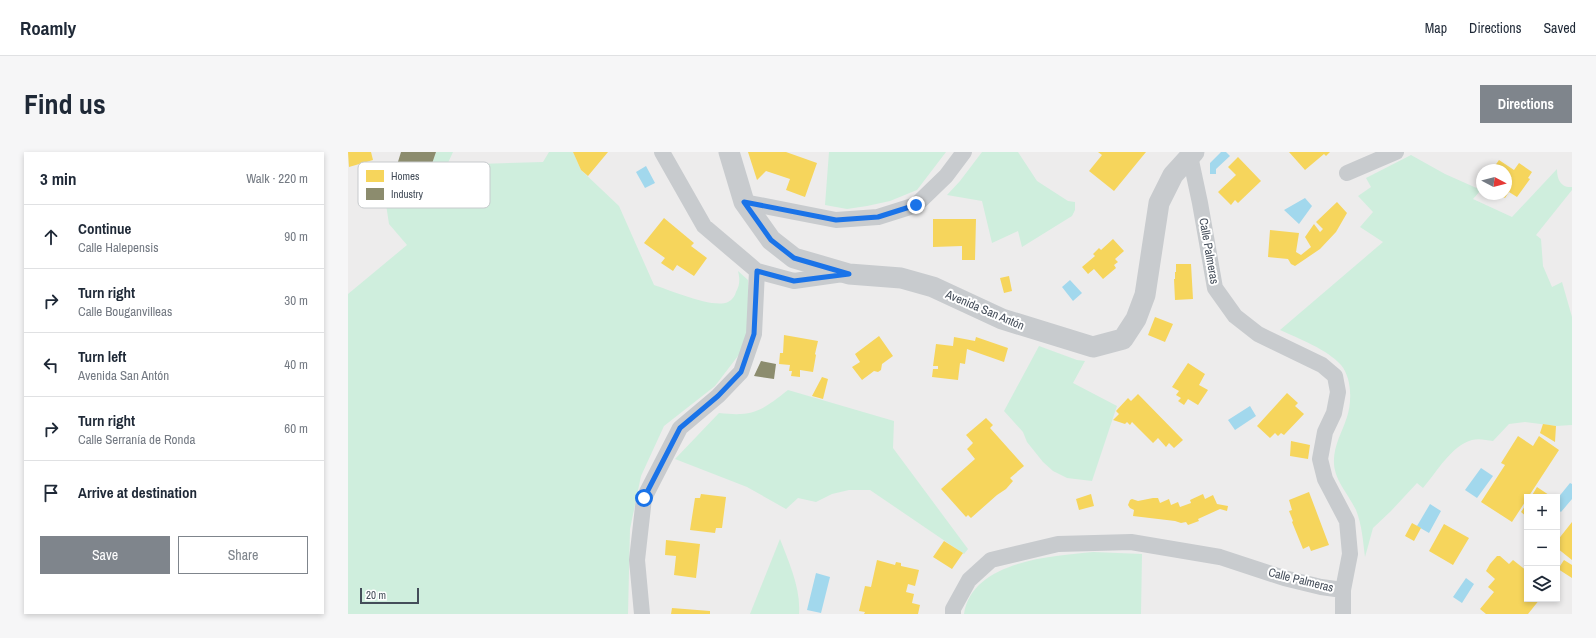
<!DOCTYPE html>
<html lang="en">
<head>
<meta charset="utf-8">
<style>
	body { margin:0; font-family:"Archivo Narrow",sans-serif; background:#f6f6f7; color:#1f2937 }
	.controls { position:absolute; right:12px; bottom:12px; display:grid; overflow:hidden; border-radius:0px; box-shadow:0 2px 6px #0003 }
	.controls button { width:36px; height:36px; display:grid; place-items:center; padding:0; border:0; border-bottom:1px solid #e0e1e3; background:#fff; color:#1f2937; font:20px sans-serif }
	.compass { position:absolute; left:1128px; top:12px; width:36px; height:36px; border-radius:50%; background:#fff; box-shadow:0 2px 6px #0003; rotate:97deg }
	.scale { position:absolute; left:12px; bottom:10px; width:59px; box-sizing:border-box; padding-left:4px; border:2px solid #444d59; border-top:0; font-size:11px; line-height:14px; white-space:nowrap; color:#444d59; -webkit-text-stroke:3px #fff; paint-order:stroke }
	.stop { position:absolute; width:12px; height:12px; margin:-9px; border:3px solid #1a73e8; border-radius:50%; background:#fff }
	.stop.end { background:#1a73e8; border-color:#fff; box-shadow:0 1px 4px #0008 }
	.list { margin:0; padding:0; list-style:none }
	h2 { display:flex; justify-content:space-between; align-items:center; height:52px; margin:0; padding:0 16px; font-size:17px }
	h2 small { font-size:13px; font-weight:400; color:#747a83 }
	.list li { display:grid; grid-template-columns:26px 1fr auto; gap:12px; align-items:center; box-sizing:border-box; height:64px; padding:0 16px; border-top:1px solid #e0e1e3 }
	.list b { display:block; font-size:15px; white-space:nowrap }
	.list p { margin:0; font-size:13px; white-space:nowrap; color:#747a83 }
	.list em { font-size:13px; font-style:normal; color:#747a83 }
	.actions { display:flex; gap:8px; padding:12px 16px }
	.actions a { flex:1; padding:9px 0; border:1px solid #7f858c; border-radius:0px; text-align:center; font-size:14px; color:#7f858c }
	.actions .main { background:#7f858c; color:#fff }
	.icon { flex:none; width:22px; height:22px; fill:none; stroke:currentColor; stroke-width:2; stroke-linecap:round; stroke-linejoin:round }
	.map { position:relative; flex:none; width:1224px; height:462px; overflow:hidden; border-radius:0px }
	header { display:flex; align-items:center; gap:24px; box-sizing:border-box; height:56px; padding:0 20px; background:#fff; border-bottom:1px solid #e0e1e3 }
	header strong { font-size:19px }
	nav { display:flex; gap:22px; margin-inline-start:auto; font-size:14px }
	.intro { display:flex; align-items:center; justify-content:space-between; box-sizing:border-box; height:96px; padding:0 24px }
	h1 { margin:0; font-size:28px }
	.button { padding:10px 18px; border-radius:0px; background:#7f858c; color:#fff; font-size:14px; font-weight:700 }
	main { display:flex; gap:24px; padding:0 24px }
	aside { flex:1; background:#fff; border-radius:0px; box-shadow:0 2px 6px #0003 }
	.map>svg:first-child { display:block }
	.green { fill:#cfeedd }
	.water { fill:#a2d8ed }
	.homes { fill:#f6d55c }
	.industry { fill:#8c8c6e }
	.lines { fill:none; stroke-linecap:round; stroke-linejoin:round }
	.minor { stroke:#c8cbce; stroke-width:16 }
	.tertiary { stroke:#c8cbce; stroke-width:21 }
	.route { stroke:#1a73e8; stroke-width:5 }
	.labels { text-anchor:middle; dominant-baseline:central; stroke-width:4; stroke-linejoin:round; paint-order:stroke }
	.street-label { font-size:12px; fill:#444d59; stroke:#fff }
	.key { fill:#fff; stroke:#c7cacd; stroke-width:1 }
	.key-label { font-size:11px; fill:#444d59 }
</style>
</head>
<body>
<header>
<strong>Roamly</strong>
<nav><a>Map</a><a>Directions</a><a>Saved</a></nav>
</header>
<div class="intro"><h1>Find us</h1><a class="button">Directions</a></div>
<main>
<aside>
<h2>3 min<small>Walk · 220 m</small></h2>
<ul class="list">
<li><svg class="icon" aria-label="ahead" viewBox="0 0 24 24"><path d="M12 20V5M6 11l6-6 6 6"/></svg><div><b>Continue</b><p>Calle Halepensis</p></div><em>90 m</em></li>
<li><svg class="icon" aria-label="right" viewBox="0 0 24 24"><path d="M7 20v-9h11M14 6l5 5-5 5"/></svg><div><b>Turn right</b><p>Calle Bouganvilleas</p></div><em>30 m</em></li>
<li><svg class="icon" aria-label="left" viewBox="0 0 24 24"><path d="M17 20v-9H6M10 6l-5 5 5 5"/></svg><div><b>Turn left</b><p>Avenida San Antón</p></div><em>40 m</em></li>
<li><svg class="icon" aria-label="right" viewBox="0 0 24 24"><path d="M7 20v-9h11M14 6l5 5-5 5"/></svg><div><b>Turn right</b><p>Calle Serranía de Ronda</p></div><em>60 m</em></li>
<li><svg class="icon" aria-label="arrive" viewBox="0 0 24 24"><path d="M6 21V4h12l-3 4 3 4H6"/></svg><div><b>Arrive at destination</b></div></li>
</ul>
<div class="actions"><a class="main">Save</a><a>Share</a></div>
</aside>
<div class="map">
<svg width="1224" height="462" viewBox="0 0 1224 462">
	<rect width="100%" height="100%" fill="#edecec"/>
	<path class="green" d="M88,0H105L99,13L195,10L201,0H225L233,18L271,54L306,133C322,138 365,157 380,150C384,148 387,144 388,140C392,133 392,127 390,119L400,128L402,156L400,179L393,200L367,234L316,274L293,324L282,377L280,462H0V142L59,93L41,72L36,39L46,38L72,46Z
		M481,0H598L569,38L542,49L519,54L499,57L477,53Z
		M634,0H670L689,29L720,49L727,50V58L724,64L674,95L670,79L644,91L634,49L599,43L612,29Z
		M1063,3L1097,22L1133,38L1125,47L1164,65L1209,17C1209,26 1212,36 1224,35V38L1188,83L1193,87L1195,114L1204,135L1214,130L1224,165V273L1208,274L1177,270L1161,272L1145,289C1138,288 1131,286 1124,288C1104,293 1088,321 1075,336L1069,331L1043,359L1025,376L1017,405C1015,389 1014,373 1008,358C1001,343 987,329 986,312C985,294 994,281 999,265C1004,250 1004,226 993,213C980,198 950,186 932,178L1035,90L1012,75L1025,60L1010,44L1023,35L1018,26Z
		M691,194L729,208L737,209L725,231L769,254L744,329L719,326L705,319L695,310L679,290L675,280L656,259Z
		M440,238L546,269L545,296L620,397L616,402L522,338H501L484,342L468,350L450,346L438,357L399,335L327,307L371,261C406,265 413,259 440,238Z
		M432,387C441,411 453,436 451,462H402Z
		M745,400L794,402L793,462H616C624,409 703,404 745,400Z"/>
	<path class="water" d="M873,0H878L882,4L868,17V22H862V11Z
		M298,14L307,31L297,36L288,20Z
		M957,46L964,54L951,72L936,58Z
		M722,128L734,141L725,149L714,135Z
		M902,254L908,264L887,278L880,268Z
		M1133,316L1145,324L1129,346L1117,338Z
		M1222,331L1224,332V347L1213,360L1209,357V347Z
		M1082,352L1093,359L1081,381L1069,374Z
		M468,421L482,425L473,461L459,458Z
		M1118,426L1126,432L1114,451L1105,445Z"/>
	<path class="homes" d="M0,0H23L25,8L1,15Z
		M225,0H260L240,24L233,18Z
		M400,0H438L469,11L457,45L438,38L442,27L418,19L409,28Z
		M750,0H798L766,39L741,19L754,3Z
		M941,0H982L978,4L976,2L957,18Z
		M890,5L913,29L890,51L887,48L883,53L870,40L888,23L880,15Z
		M1151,8L1166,18L1171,11L1184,20L1180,26L1182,27L1169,45L1161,40L1157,46L1151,42H1158V18H1144Z
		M989,50L999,61L988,80L972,97L947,114L943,112L940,107L920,105L922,78L951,81L948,100L953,103L963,95L957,85L966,72L972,80L975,77L968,70Z
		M316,66L346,91L343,94L359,106L346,124L329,113L325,119L313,111L317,106L296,91Z
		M585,67H628L627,108H614V94L585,95Z
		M765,87L776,99L767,107L770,110L766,113L768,116L755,127L746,117L740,122L734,115L747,104L745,102L751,96L753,98Z
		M828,112H843L845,147L827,148L826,127H827V120H828Z
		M661,124L664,139L656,141L652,126Z
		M807,165L825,172L817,190L800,183Z
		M436,183L470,189L467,202L468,203L465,220L452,218V225L443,224L444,219H441L442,213L431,212L432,201H435Z
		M531,184L545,204L534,212L533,218L530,220L526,219L514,228L504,215L512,210L507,202Z
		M606,185L627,189L628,185L660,196L656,210L619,197L617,212L612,211L610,228L584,225L585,217H590V214H585L588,192L605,194Z
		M840,211L857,222L851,233L860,238L850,253L840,247L836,253L830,249L833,246L828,243L831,239L824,235Z
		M474,225L480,227L475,247L464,244Z
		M939,241L950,251L947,254L956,262L936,283L933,281L930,284L927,281L922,286L909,274Z
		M790,242L835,288L826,296L821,291L818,295L810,286L805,291L784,270L782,273L779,270L777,272L765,268L771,262L768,259L780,246L783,249Z
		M638,266L645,273L642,276L676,314L662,326L665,329L658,337L649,343L623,366L620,363L618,365L593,337L627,307L619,297L625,291L618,283Z
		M1195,272L1208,274L1207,290L1192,281Z
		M1170,284L1185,294L1191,284L1211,298L1164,370L1133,350L1157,313L1153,311Z
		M943,289L962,293L960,307L942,304Z
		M1189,335L1204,345H1183Z
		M961,340L981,393L963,399L961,394L955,397L944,370L945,369L941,359L944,358L941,348Z
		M353,342L378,345L374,376H368L367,381L342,378L347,346H352Z
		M743,342L746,354L731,358L728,347Z
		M855,342L857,347L865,343L869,352L880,354L879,359L872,357L850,367L851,369L840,373L838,370L833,371L827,369L785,364L786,358L782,356L780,353L782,348L784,347L790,349L805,346H810L812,351L821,347L823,353L830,350L832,355L843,351L842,348Z
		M1179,351V365L1173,360Z
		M1224,370V408L1209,396V389Z
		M1064,371L1073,376L1066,389L1057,384Z
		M1096,372L1121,386L1105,413L1081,399Z
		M318,388L352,392L348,426L326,423L328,404L317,403Z
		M596,389L615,401L604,417L585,405Z
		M1149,404H1152L1161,412L1165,408L1179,419V447H1192L1180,462H1138L1132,457L1146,440L1140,435L1147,427L1138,419L1142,412Z
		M529,408L547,413L548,410L553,411V414L571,418L567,434L560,432L558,440L566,442L564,451L572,453L570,462H516L517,460L511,459L517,434L523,435Z
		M1216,408L1224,413V426L1210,417Z
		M324,456L362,459V462H323Z"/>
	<path class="industry" d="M53,0H88L72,47L46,38L55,15L49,13Z
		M413,209L428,212L426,227L406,224Z"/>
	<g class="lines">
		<path class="minor" d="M314,0L356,74L409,119L446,129L495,122
			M999,21L1048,0
			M396,50L488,68L530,65L568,53L598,24L616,0
			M294,462L289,408L296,346L332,276L370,244L393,220L406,182L409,119
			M605,462V457L621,428L643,408L710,392L783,390L872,405L936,426L973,435L995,438L1002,402L999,369L977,327L972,307L977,280L986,261L990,240L987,224L974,213L910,182L887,164L867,136L852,51L842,4
			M995,462V438"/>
		<path class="tertiary" d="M381,0L396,50L423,88L446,106L501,122L553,126L585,135L654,167L745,195L775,187L788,167L797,143L811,51L825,23L846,0"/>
	</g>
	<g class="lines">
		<path class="route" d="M296,346L332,276L370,244L393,220L406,182L409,119L446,129L501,122L446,106L423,88L396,50L488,68L530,65L568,53"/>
	</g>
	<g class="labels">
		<g class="street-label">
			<text transform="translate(861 99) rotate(80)">Calle Palmeras</text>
			<text transform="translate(637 158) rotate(23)">Avenida San Antón</text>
			<text transform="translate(953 428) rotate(14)">Calle Palmeras</text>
		</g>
	</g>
	<rect x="10" y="10" width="132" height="46" rx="6" class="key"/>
	<rect x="18" y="18" width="18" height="12" fill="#f6d55c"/>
	<rect x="18" y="36" width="18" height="12" fill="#8c8c6e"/>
	<g class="key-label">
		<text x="43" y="28">Homes</text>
		<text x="43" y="46">Industry</text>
	</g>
</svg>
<div class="controls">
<button>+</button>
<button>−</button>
<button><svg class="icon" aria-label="layers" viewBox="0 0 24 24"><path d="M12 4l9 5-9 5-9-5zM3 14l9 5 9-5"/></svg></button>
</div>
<svg class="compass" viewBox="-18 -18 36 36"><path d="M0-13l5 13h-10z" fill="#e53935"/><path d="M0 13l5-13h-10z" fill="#747a83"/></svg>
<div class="scale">20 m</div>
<div class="stop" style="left:296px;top:346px"></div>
<div class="stop end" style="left:568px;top:53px"></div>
</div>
</main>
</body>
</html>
